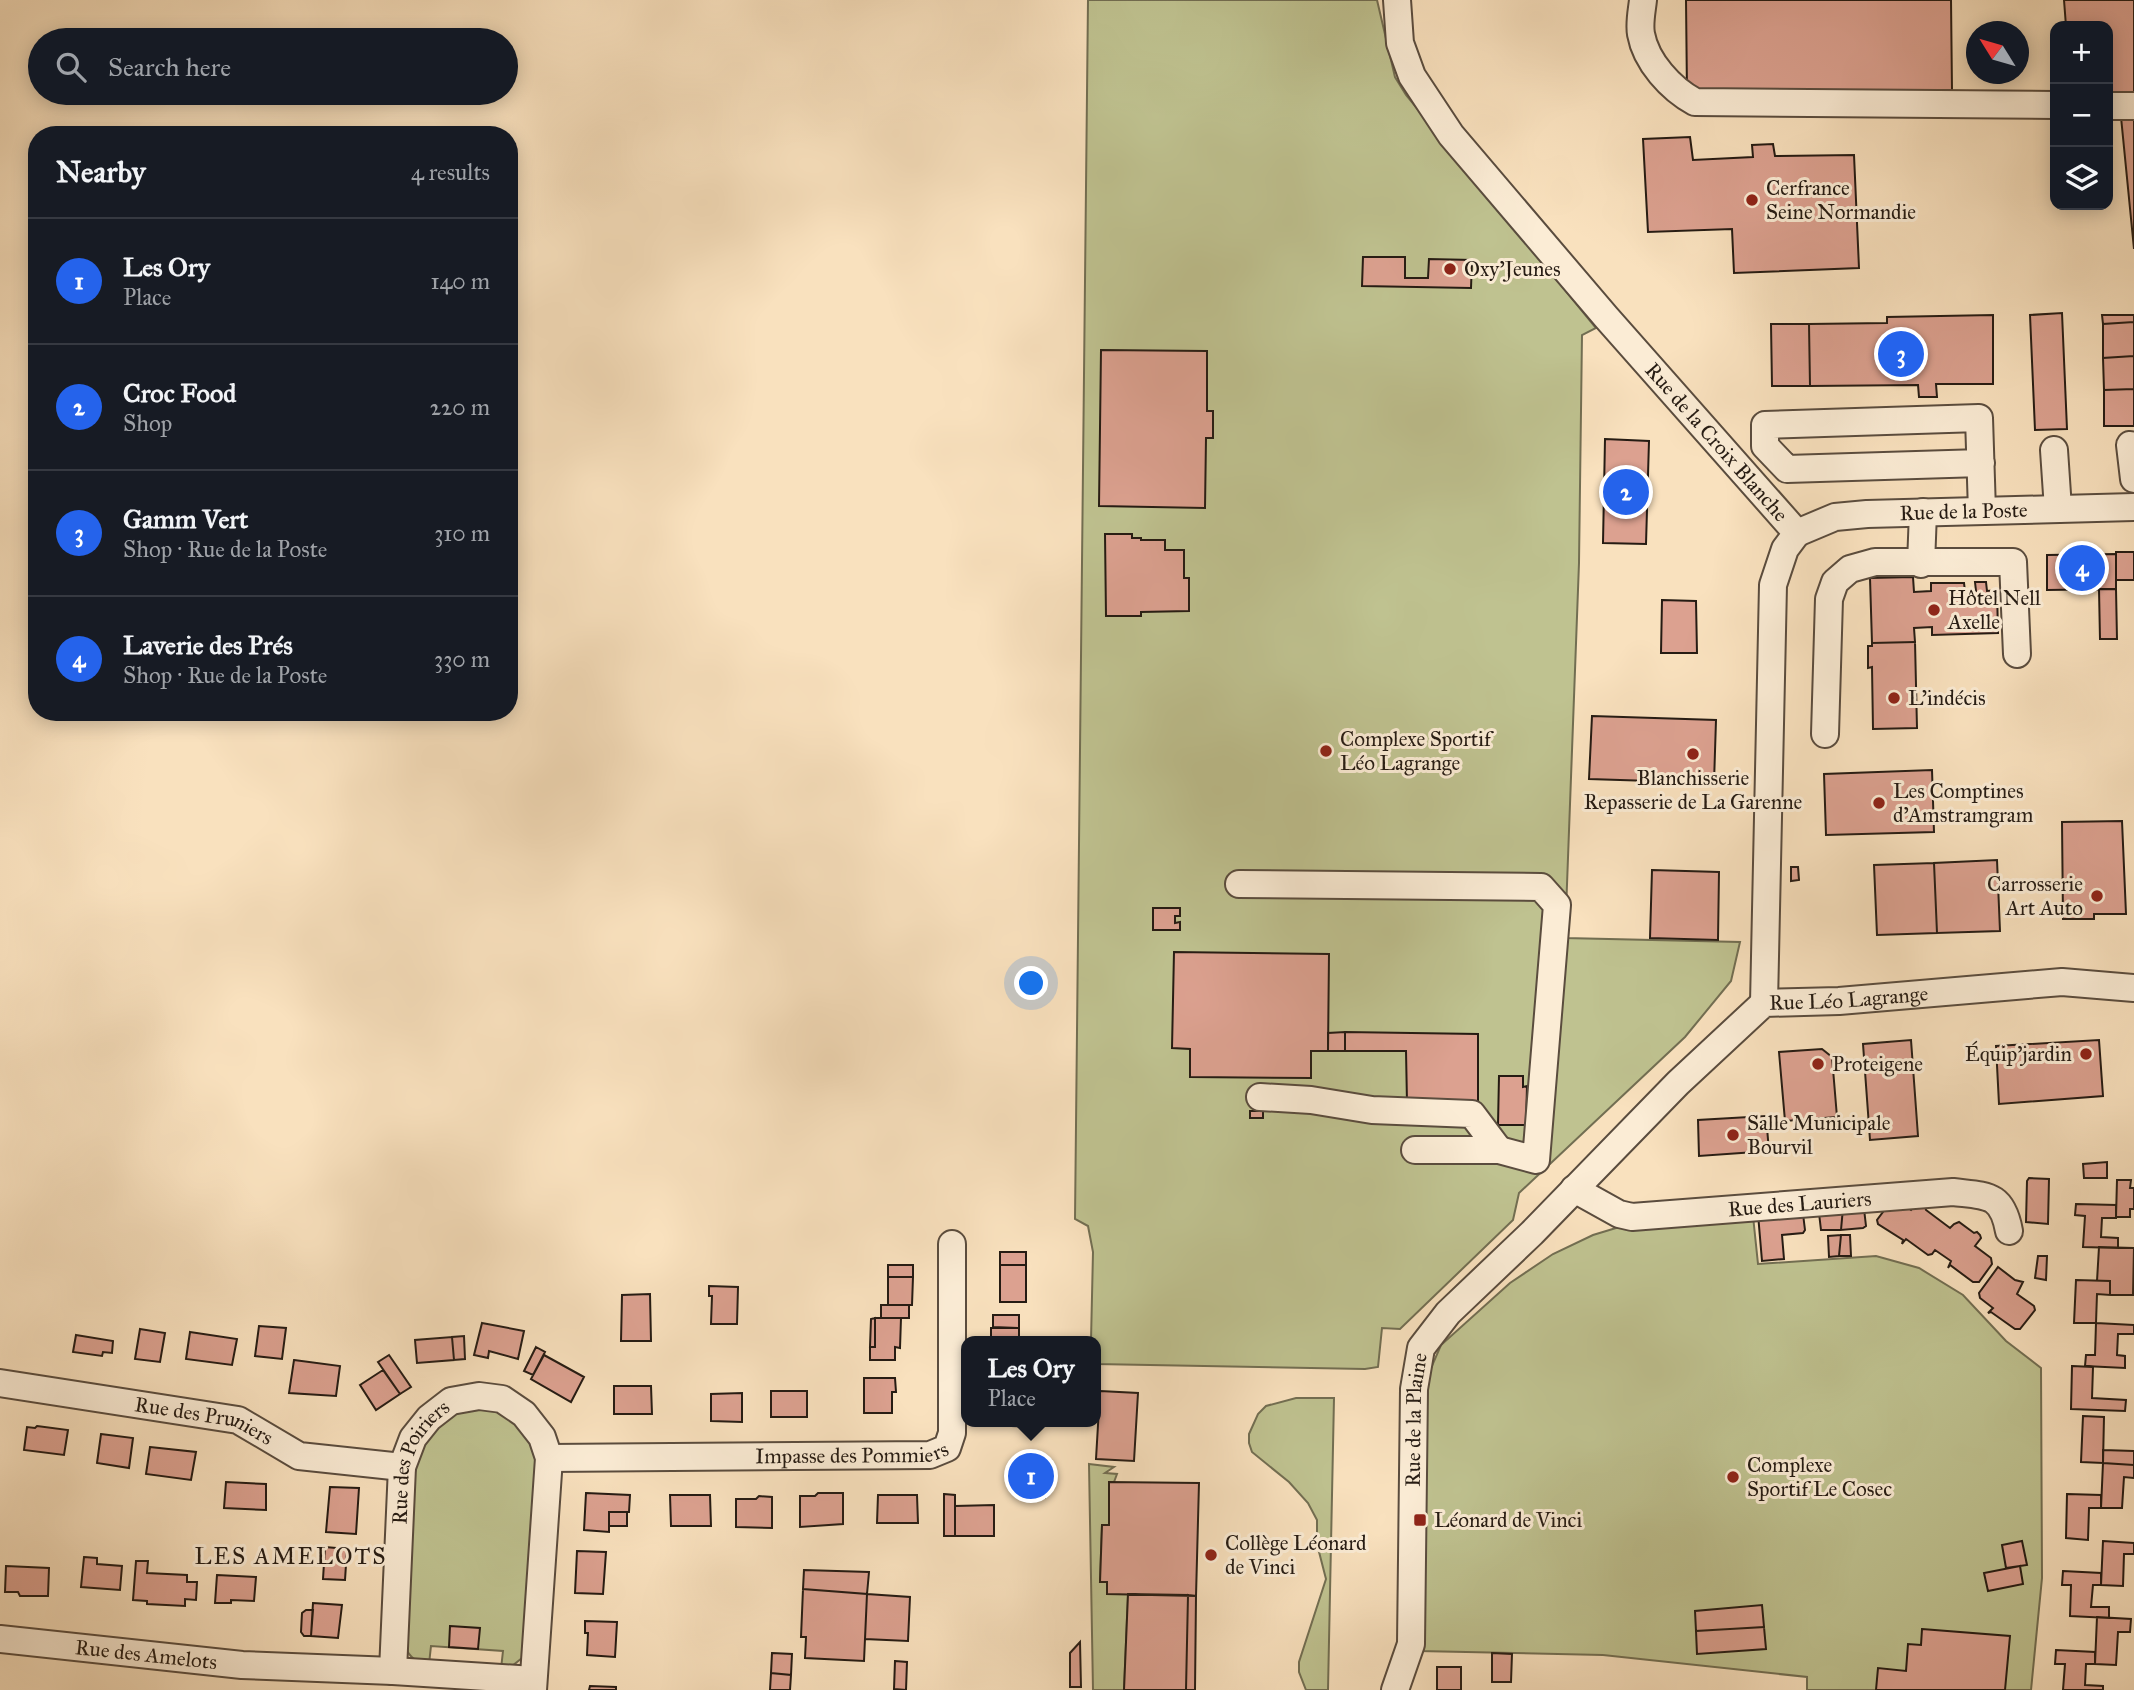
<!DOCTYPE html>
<html lang="en">
<head>
<meta charset="utf-8">
<style>
	body { margin:0; font-family:"IM FELL Great Primer",serif; background:#20242c; color:#f1f3f6 }
	.controls { position:absolute; right:21px; top:21px; display:grid; overflow:hidden; border-radius:14px; box-shadow:0 4px 18px #0003 }
	.controls button { width:63px; height:63px; display:grid; place-items:center; padding:0; border:0; border-bottom:2px solid #363941; background:#171b24; color:#f1f3f6; font:35px sans-serif }
	.compass { position:absolute; left:1966px; top:21px; width:63px; height:63px; border-radius:50%; background:#171b24; box-shadow:0 4px 18px #0003; rotate:307deg }
	.you { position:absolute; left:1032px; top:984px; width:24px; height:24px; margin:-18px; border:5px solid #fff; border-radius:50%; background:#1a73e8; box-shadow:0 0 0 10px #1a73e833 }
	.badge { display:grid; place-items:center; width:46px; height:46px; border-radius:50%; background:#2563eb; color:#fff; font-size:23px; font-weight:700 }
	.pin { position:absolute; translate:-50% -50%; border:4px solid #fff; box-shadow:0 2px 7px #0006 }
	.popup { position:absolute; left:961px; top:1336px; width:140px; height:91px; box-sizing:border-box; display:grid; place-content:center; border-radius:14px; background:#171b24; filter:drop-shadow(0 2px 5px #0005); font-size:23px; white-space:nowrap; color:#9ea1a6 }
	.popup b { font-size:26px; color:#f1f3f6 }
	.popup::after { content:''; position:absolute; left:50%; top:100%; margin-left:-14px; border:14px solid transparent; border-top-color:#171b24 }
	.list { margin:0; padding:0; list-style:none }
	h2 { display:flex; justify-content:space-between; align-items:center; height:91px; margin:0; padding:0 28px; font-size:30px }
	h2 small { font-size:23px; font-weight:400; color:#9ea1a6 }
	.list li { display:grid; grid-template-columns:46px 1fr auto; gap:21px; align-items:center; box-sizing:border-box; height:126px; padding:0 28px; border-top:2px solid #363941 }
	.list b { display:block; font-size:26px; white-space:nowrap }
	.list p { margin:0; font-size:23px; white-space:nowrap; color:#9ea1a6 }
	.list em { font-size:23px; font-style:normal; color:#9ea1a6 }
	.icon { flex:none; width:38px; height:38px; fill:none; stroke:currentColor; stroke-width:2; stroke-linecap:round; stroke-linejoin:round }
	.map { position:relative; flex:none; width:2134px; height:1690px; overflow:hidden }
	.search { position:absolute; background:#171b24; box-shadow:0 4px 18px #0003; left:28px; top:28px; width:490px; height:77px; display:flex; align-items:center; gap:18px; box-sizing:border-box; padding:0 24px; border-radius:38px; color:#9ea1a6; font-size:26px }
	.panel { position:absolute; background:#171b24; box-shadow:0 4px 18px #0003; left:28px; top:126px; width:490px; height:595px; border-radius:28px }
	.map>svg:first-child { display:block }
	.green { fill:#bfc290; stroke:#726e52; stroke-width:2 }
	.building { fill:#dca190; stroke:#251b13; stroke-width:2 }
	.lines { fill:none; stroke-linecap:round; stroke-linejoin:round }
	.minor-casing { stroke:#5a4c3e; stroke-width:30 }
	.minor { stroke:#fbecd5; stroke-width:26 }
	.poi-dot { fill:#8f2418; stroke:#fbecd5; stroke-width:2.5 }
	.labels { text-anchor:middle; dominant-baseline:central; stroke-width:6; stroke-linejoin:round; paint-order:stroke }
	.poi-label { font-size:21px; fill:#251b13; stroke:#fbecd5; text-anchor:start }
	.street-label { font-size:21px; fill:#251b13; stroke:#fbecd5 }
	.neighbourhood-label { font-size:23px; letter-spacing:2px; fill:#251b13; stroke:#fbecd5 }
</style>
</head>
<body>
<div class="map">
<svg width="2134" height="1690" viewBox="0 0 2134 1690">
	<rect width="100%" height="100%" fill="#f9e1be"/>
	<filter id="stains"><feTurbulence type="fractalNoise" baseFrequency=".00286" numOctaves="4"/><feColorMatrix values="0 0 0 0 .2 0 0 0 0 .09 0 0 0 0 .02 0 0 0 .5 -.17"/></filter>
	<radialGradient id="worn" r=".72"><stop offset=".6" stop-color="#630" stop-opacity="0"/><stop offset="1" stop-color="#630" stop-opacity=".3"/></radialGradient>
	<path class="green" d="M1088,0H1377L1395,77L1406,95L1596,328L1582,335L1579,563L1565,938L1740,942L1731,981L1685,1037L1519,1193L1513,1220L1400,1329L1382,1328L1378,1367L1365,1369L1096,1364V1341H1091L1093,1252L1088,1226L1075,1219Z
		M1753,1216L1758,1264L1876,1256L1919,1268L1963,1295L2006,1341L2041,1368L2042,1578L2031,1690H1807V1677L1603,1655L1419,1651L1428,1375L1441,1345L1510,1283L1553,1254L1593,1235L1616,1228Z
		M1296,1398H1334L1328,1690H1306L1299,1672V1662L1326,1579L1317,1544V1520L1308,1503L1289,1482L1252,1452L1249,1443V1434L1258,1414L1266,1406Z
		M487,1403L529,1429L540,1463L522,1658L512,1666L501,1669L503,1651L431,1646L429,1664C417,1663 410,1658 405,1647L415,1459L432,1422Z
		M1089,1464L1114,1467L1105,1473L1117,1474L1114,1482H1109V1525H1102L1100,1582H1107V1594H1128L1124,1690H1093Z"/>
	<path class="building" d="M1686,0H1951L1952,90L1687,93Z
		M2064,0H2134V93L2108,95V26H2066Z
		M2121,117H2134V249Z
		M1690,137L1693,160L1753,157L1752,145L1773,144L1775,156L1854,155L1859,268L1734,273L1732,229L1648,232L1643,139Z
		M1363,257H1405V278H1428L1429,259L1472,260L1471,288L1362,286Z
		M2062,313L2067,429L2035,430L2030,315Z
		M1993,315V384H1936L1937,397H1919L1918,385L1810,386L1809,324L1887,323V317Z
		M2102,315H2134V322L2103,324Z
		M2134,322V356L2103,358V324Z
		M1771,324H1809L1810,386H1772Z
		M1101,350L1207,351V411H1213V438H1206L1205,508L1099,506Z
		M2134,356V389L2104,390L2103,358Z
		M2134,389V426H2104V390Z
		M1605,439L1649,441L1646,544L1603,543Z
		M1105,534H1132V538H1141V540H1165V550H1184V578H1189V611L1141,612V616H1106Z
		M2116,552H2134V580H2116Z
		M2116,554V589L2047,590V555Z
		M1913,577L1914,592L1931,591V583H1964L1965,591H1976L1975,582H1986L1987,591L1997,590L1998,633L1932,635V627L1914,628L1915,642L1872,643L1870,578Z
		M2099,589H2116L2117,639H2100Z
		M1662,600L1696,601L1697,653H1661Z
		M1915,642L1917,728L1873,729L1872,667L1868,668V646H1872V643Z
		M1592,716L1716,720L1714,783L1589,779Z
		M1932,770L1934,832L1826,835L1824,774Z
		M2122,821L2126,914H2094V919H2063L2062,822Z
		M1997,860L2000,931L1937,933L1934,863Z
		M1934,863L1937,933L1877,935L1874,865Z
		M1791,867H1798L1799,880L1791,881Z
		M1652,870L1719,872L1718,940L1650,938Z
		M1153,908H1180V916H1175V923L1180,922V930H1153Z
		M1174,952L1329,954L1328,1051H1311V1078L1190,1077V1049L1172,1048Z
		M1345,1032V1051H1328V1033Z
		M1345,1032L1478,1034V1104L1407,1103L1406,1051H1345Z
		M1911,1040L1918,1136L1870,1140L1863,1044Z
		M2099,1040L2103,1096L1999,1104L1996,1046Z
		M1822,1049L1832,1057L1837,1117L1785,1121L1779,1052Z
		M1499,1076H1523V1087L1527,1086L1526,1125H1498Z
		M1250,1111H1263V1118H1250Z
		M1766,1116L1769,1151L1699,1156L1698,1120Z
		M2107,1162V1178H2084L2083,1164Z
		M2029,1178L2049,1179L2048,1224L2026,1222L2027,1181Z
		M2117,1180H2131L2130,1188H2134V1209H2130V1217H2116Z
		M1896,1199L1911,1210L1917,1204L1925,1206L1926,1210L1950,1228L1954,1224L1959,1222L1974,1233L1977,1232L1980,1235L1981,1238L1975,1246L1991,1258L1992,1264L1979,1282H1973L1950,1265L1948,1268L1951,1261L1935,1250L1932,1254L1928,1255L1906,1239L1902,1244L1903,1240L1878,1224L1877,1220L1892,1200Z
		M2076,1204L2116,1205V1218H2102L2101,1237L2118,1238V1248L2083,1247L2085,1216L2075,1215Z
		M1843,1208L1841,1230H1821L1819,1213Z
		M1843,1208L1864,1209L1866,1226L1863,1228L1841,1230Z
		M1758,1214H1803L1805,1230L1803,1233L1782,1235L1784,1259L1762,1261Z
		M1841,1235L1839,1256L1829,1257L1828,1236Z
		M1841,1235H1850L1851,1256H1839Z
		M2099,1247L2134,1248L2133,1295H2110V1281H2097Z
		M1000,1252H1026V1265H1000Z
		M2038,1256H2047L2046,1280L2035,1278Z
		M888,1265H913V1277H888Z
		M1000,1265H1026V1302H1000Z
		M1998,1267L2015,1280L2023,1282L2017,1294L2034,1306L2035,1310L2020,1329H2015L1991,1312L1988,1313L1993,1308L1980,1298L1979,1293Z
		M888,1277H913L912,1305H888Z
		M2076,1280L2110,1281V1295L2097,1294L2096,1323H2074Z
		M709,1286L738,1287L737,1324H711L712,1296H709Z
		M650,1294L651,1341H621L622,1295Z
		M881,1305H909V1318H881Z
		M993,1315H1019V1328L993,1327Z
		M875,1318V1347H870L871,1319Z
		M875,1318H901L900,1348L895,1347V1360H870V1347H875Z
		M482,1323L524,1331L518,1359L489,1351L488,1358L474,1355Z
		M2096,1323L2134,1325V1334H2118L2117,1355L2125,1356V1368L2085,1366L2086,1355H2095Z
		M259,1326L286,1328L282,1359L255,1356Z
		M991,1328H1019V1341H991Z
		M140,1329L165,1333L160,1362L135,1359Z
		M190,1332L237,1339L232,1365L186,1359Z
		M76,1335L113,1341L112,1353L103,1352L102,1356L73,1352Z
		M464,1336L465,1359L454,1360L452,1337Z
		M452,1337L454,1360L417,1363L415,1340Z
		M536,1347L545,1352L533,1375L524,1371Z
		M389,1355L411,1387L400,1394L378,1362Z
		M544,1355L584,1377L571,1402L531,1379Z
		M294,1360L340,1366L336,1396L289,1393Z
		M2072,1366L2093,1367L2092,1398L2126,1400L2125,1411L2071,1409Z
		M383,1370L400,1394L376,1410L360,1385Z
		M864,1378H895L896,1392H892V1413H864Z
		M614,1386H651L652,1414H614Z
		M771,1391H807V1417H771Z
		M1100,1391L1138,1393L1134,1461L1096,1459Z
		M742,1393V1422L711,1421V1394Z
		M2083,1416L2104,1417L2103,1463L2081,1462Z
		M1012,1422H1038V1427L1012,1426Z
		M37,1426L68,1430L64,1455L24,1450L27,1427L35,1428Z
		M101,1434L133,1438L129,1468L97,1463Z
		M150,1447L196,1452L191,1480L146,1474Z
		M2103,1450L2134,1451V1465L2103,1463Z
		M1014,1459L1051,1460L1045,1498L1018,1497L1013,1474Z
		M2103,1463L2134,1465V1478L2124,1477L2122,1508H2101Z
		M226,1482L266,1484V1510L224,1508Z
		M1109,1482L1199,1483L1196,1596L1107,1594V1582H1100L1102,1525H1109Z
		M330,1487L359,1488L356,1534L326,1532Z
		M586,1493L630,1495L629,1512H609V1532L584,1530Z
		M818,1493H843V1524L800,1527V1496H815Z
		M944,1494L955,1495V1536H944Z
		M2067,1494L2101,1495V1508H2089L2088,1540L2066,1538Z
		M670,1495H710L711,1526H671Z
		M878,1495H917L918,1523H877Z
		M759,1496L772,1497V1528L736,1527V1499H756Z
		M994,1505V1536H955V1506Z
		M609,1512H627V1526H609Z
		M2022,1541L2027,1565L2006,1568L2002,1545Z
		M2103,1541L2134,1543V1554H2124L2123,1586L2101,1585Z
		M325,1547L347,1549L345,1580L323,1579Z
		M577,1551L606,1552L603,1594L575,1593Z
		M84,1557L97,1558V1564L122,1566L120,1590L81,1587Z
		M136,1561H148L147,1573L187,1575V1582H197L196,1600L185,1599V1606L147,1604V1601L133,1600Z
		M6,1566L49,1568L48,1596H20L18,1592H5Z
		M2020,1566L2023,1584L1988,1591L1984,1573Z
		M804,1570L869,1572L867,1594L803,1589Z
		M2063,1571L2101,1573V1585H2093L2091,1607H2109V1618L2070,1616L2071,1585H2062Z
		M217,1575L256,1577L254,1601L231,1600V1603H215Z
		M803,1589L867,1594L864,1661L805,1658L806,1637H801Z
		M867,1594L910,1597L908,1641L865,1639Z
		M1128,1594L1188,1595L1186,1690H1124Z
		M1188,1595L1196,1596L1195,1690H1186Z
		M313,1603L342,1605L338,1638L311,1636Z
		M1762,1605L1764,1627L1696,1631L1695,1611Z
		M306,1610H313L311,1636H304L301,1632L302,1613Z
		M2097,1617L2131,1619L2130,1632H2118L2116,1665L2095,1664Z
		M585,1621L617,1622L615,1657L587,1655L588,1633H585Z
		M450,1626L480,1628L478,1649L449,1647Z
		M1764,1627L1766,1649L1697,1654L1696,1631Z
		M1922,1629L2010,1636L2005,1690H1876L1878,1668L1906,1671L1908,1644L1921,1645Z
		M1080,1642L1081,1687H1070V1653Z
		M2056,1650L2095,1652V1664H2086L2085,1685L2103,1686V1690H2063L2065,1664H2055Z
		M772,1653L792,1654L791,1675L771,1673Z
		M1492,1653L1512,1654L1511,1682H1492Z
		M895,1661L907,1662L906,1690L894,1689Z
		M1437,1667H1461V1690H1437Z
		M771,1673L791,1675L790,1690H770Z
		M590,1686L616,1687V1690H589Z"/>
	<g class="lines">
		<g class="minor-casing">
			<g id="minor">
				<path id="s1" d="M1397,0L1400,43L1412,76L1451,135L1606,317L1797,533L1785,549L1773,585L1764,1003"/>
				<path d="M1643,0C1642,10 1639,23 1641,34C1646,62 1671,89 1695,102L2055,105"/>
				<path d="M2108,106H2134"/>
				<path d="M2130,445L2134,479"/>
				<path d="M2054,450L2058,509"/>
				<path d="M1981,463L1787,469L1765,446V425L1979,418L1982,511"/>
				<path id="s2" d="M1797,533L1835,517L1867,514L2134,507"/>
				<path d="M1921,564L1923,512"/>
				<path d="M1825,734L1829,599L1835,582L1850,569L1875,562H2013L2017,654"/>
				<path d="M1239,884L1541,887L1557,905L1536,1160L1499,1150H1415"/>
				<path d="M1260,1097L1311,1100L1372,1110L1472,1114L1499,1150"/>
				<path id="s3" d="M1574,1189L1619,1214L1632,1217L1953,1192C1987,1196 2002,1193 2009,1231"/>
				<path id="s4" d="M0,1383L238,1420L299,1456L402,1467"/>
				<path id="s5" d="M549,1458L930,1455L947,1448L952,1433V1244"/>
				<path id="s6" d="M0,1639L242,1665L393,1671L533,1680"/>
				<path id="s7" d="M393,1671L402,1467L413,1438L429,1418L451,1401L479,1396L502,1399L524,1414L542,1437L549,1458L533,1690"/>
				<path id="s8" d="M1395,1690L1411,1644L1414,1389L1421,1348L1448,1313L1532,1233L1678,1083L1764,1003L1839,1001L2062,982L2134,988"/>
			</g>
		</g>
		<use href="#minor" class="minor"/>
	</g>
	<g class="poi-dot">
		<circle cx="1752" cy="200" r="7"/>
		<circle cx="1450" cy="269" r="7"/>
		<circle cx="1934" cy="610" r="7"/>
		<circle cx="1894" cy="698" r="7"/>
		<circle cx="1326" cy="751" r="7"/>
		<circle cx="1693" cy="754" r="7"/>
		<circle cx="1879" cy="803" r="7"/>
		<circle cx="2097" cy="896" r="7"/>
		<circle cx="2086" cy="1054" r="7"/>
		<circle cx="1818" cy="1064" r="7"/>
		<circle cx="1733" cy="1135" r="7"/>
		<circle cx="1733" cy="1477" r="7"/>
		<rect x="1413" y="1513" width="14" height="14" rx="3.5"/>
		<circle cx="1211" cy="1555" r="7"/>
	</g>
	<g class="labels">
		<g class="poi-label">
			<text x="1766" y="188">Cerfrance<tspan x="1766" dy="24">Seine Normandie</tspan></text>
			<text x="1464" y="269">Oxy'Jeunes</text>
			<text x="1948" y="598">Hôtel Nell<tspan x="1948" dy="24">Axelle</tspan></text>
			<text x="1908" y="698">L'indécis</text>
			<text x="1340" y="739">Complexe Sportif<tspan x="1340" dy="24">Léo Lagrange</tspan></text>
			<text x="1693" y="778" text-anchor="middle">Blanchisserie<tspan x="1693" dy="24">Repasserie de La Garenne</tspan></text>
			<text x="1893" y="791">Les Comptines<tspan x="1893" dy="24">d'Amstramgram</tspan></text>
			<text x="2083" y="884" text-anchor="end">Carrosserie<tspan x="2083" dy="24">Art Auto</tspan></text>
			<text x="2072" y="1054" text-anchor="end">Équip'jardin</text>
			<text x="1832" y="1064">Proteigene</text>
			<text x="1747" y="1123">Salle Municipale<tspan x="1747" dy="24">Bourvil</tspan></text>
			<text x="1747" y="1465">Complexe<tspan x="1747" dy="24">Sportif Le Cosec</tspan></text>
			<text x="1434" y="1520">Léonard de Vinci</text>
			<text x="1225" y="1543">Collège Léonard<tspan x="1225" dy="24">de Vinci</tspan></text>
		</g>
		<g class="street-label">
			<text stroke="none"><textPath href="#s1" startOffset="555">Rue de la Croix Blanche</textPath></text>
			<text stroke="none"><textPath href="#s2" startOffset="170">Rue de la Poste</textPath></text>
			<text stroke="none"><textPath href="#s8" startOffset="917">Rue Léo Lagrange</textPath></text>
			<text stroke="none"><textPath href="#s3" startOffset="233">Rue des Lauriers</textPath></text>
			<text stroke="none"><textPath href="#s8" startOffset="273">Rue de la Plaine</textPath></text>
			<text stroke="none"><textPath href="#s4" startOffset="208">Rue des Pruniers</textPath></text>
			<text stroke="none"><textPath href="#s5" startOffset="303">Impasse des Pommiers</textPath></text>
			<text stroke="none"><textPath href="#s7" startOffset="215">Rue des Poiriers</textPath></text>
			<text stroke="none"><textPath href="#s6" startOffset="147">Rue des Amelots</textPath></text>
		</g>
		<g class="neighbourhood-label">
			<text x="291" y="1556">LES AMELOTS</text>
		</g>
	</g>
	<rect width="100%" height="100%" filter="url(#stains)"/>
	<rect width="100%" height="100%" fill="url(#worn)"/>
</svg>
<div class="controls">
<button>+</button>
<button>−</button>
<button><svg class="icon" aria-label="layers" viewBox="0 0 24 24"><path d="M12 4l9 5-9 5-9-5zM3 14l9 5 9-5"/></svg></button>
</div>
<svg class="compass" viewBox="-18 -18 36 36"><path d="M0-13l5 13h-10z" fill="#e53935"/><path d="M0 13l5-13h-10z" fill="#9ea1a6"/></svg>
<div class="you"></div>
<div class="pin badge" style="left:1031px;top:1476px">1</div>
<div class="popup"><b>Les Ory</b>Place</div>
<div class="pin badge" style="left:1626px;top:492px">2</div>
<div class="pin badge" style="left:1901px;top:354px">3</div>
<div class="pin badge" style="left:2082px;top:568px">4</div>
<div class="search"><svg class="icon" aria-label="search" viewBox="0 0 24 24"><circle cx="10" cy="10" r="6"/><path d="M15 15l6 6"/></svg>Search here</div>
<section class="panel">
<h2>Nearby<small>4 results</small></h2>
<ul class="list">
<li><span class="badge">1</span><div><b>Les Ory</b><p>Place</p></div><em>140 m</em></li>
<li><span class="badge">2</span><div><b>Croc Food</b><p>Shop</p></div><em>220 m</em></li>
<li><span class="badge">3</span><div><b>Gamm Vert</b><p>Shop · Rue de la Poste</p></div><em>310 m</em></li>
<li><span class="badge">4</span><div><b>Laverie des Prés</b><p>Shop · Rue de la Poste</p></div><em>330 m</em></li>
</ul>
</section>
</div>
</body>
</html>
